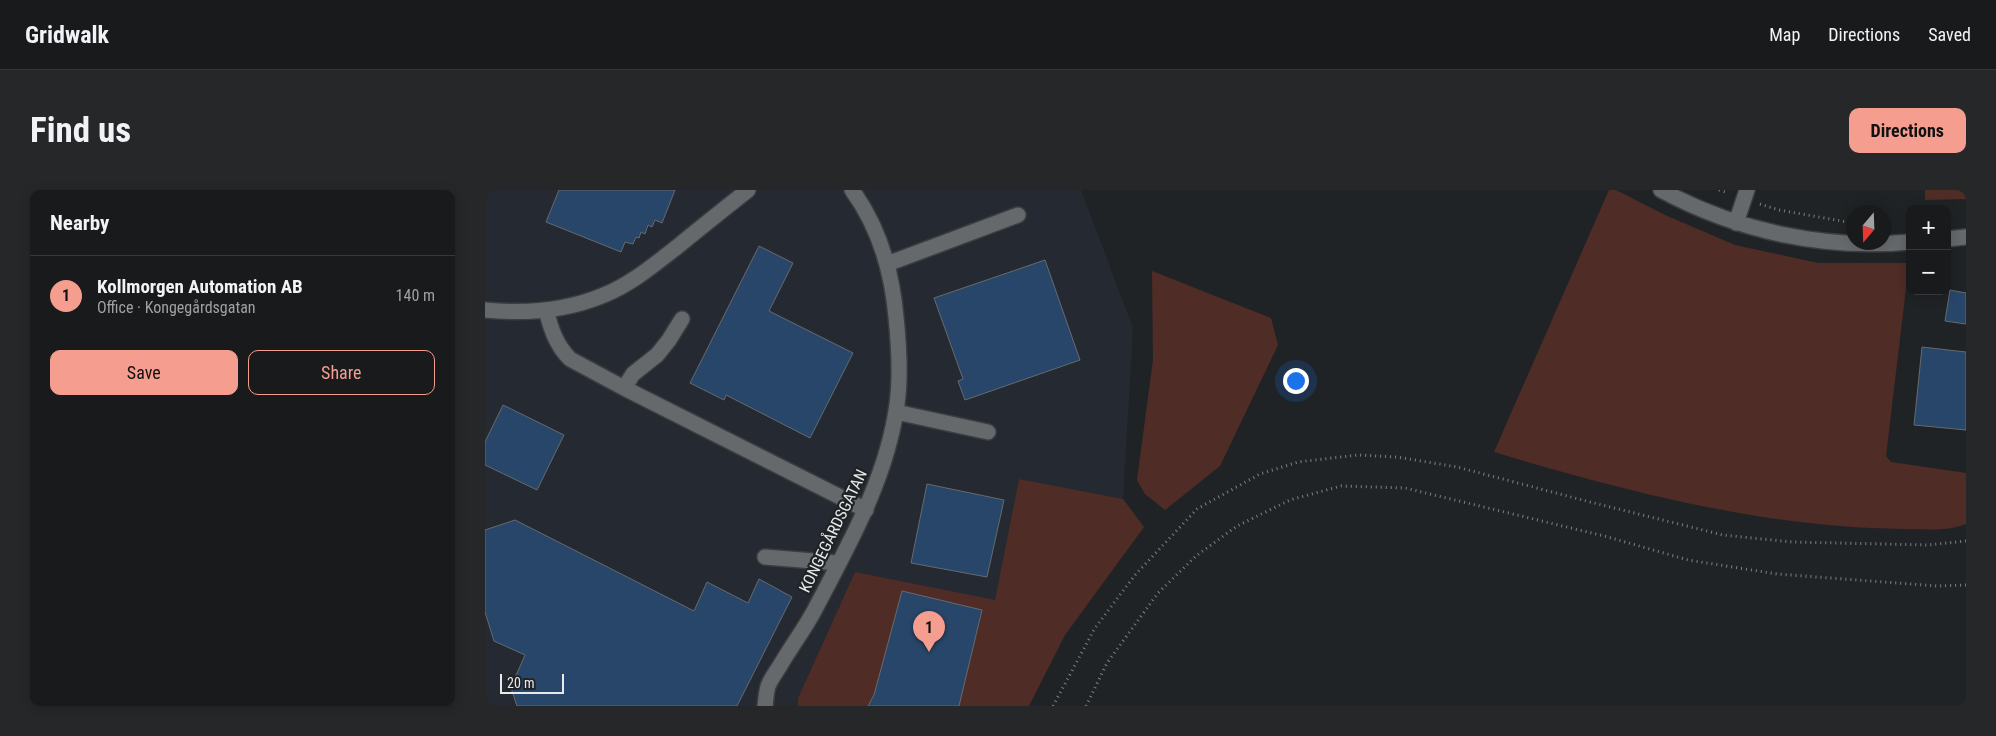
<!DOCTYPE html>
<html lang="en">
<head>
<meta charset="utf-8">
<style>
	body { margin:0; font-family:"Roboto Condensed",sans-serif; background:#252729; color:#f1f3f6 }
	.controls { position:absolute; right:15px; top:15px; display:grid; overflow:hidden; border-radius:10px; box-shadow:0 2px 12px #0003 }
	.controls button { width:45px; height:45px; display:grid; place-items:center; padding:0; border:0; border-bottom:1px solid #36383b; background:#181a1c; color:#f1f3f6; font:25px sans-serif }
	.compass { position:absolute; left:1361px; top:15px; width:45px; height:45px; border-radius:50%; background:#181a1c; box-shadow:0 2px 12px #0003; rotate:199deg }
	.scale { position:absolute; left:15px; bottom:12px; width:64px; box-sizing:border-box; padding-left:5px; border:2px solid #e8e9eb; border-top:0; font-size:14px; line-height:18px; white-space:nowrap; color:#e8e9eb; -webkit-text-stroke:4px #202325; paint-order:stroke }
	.you { position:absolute; left:810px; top:190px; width:18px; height:18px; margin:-12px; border:4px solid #fff; border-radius:50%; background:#1a73e8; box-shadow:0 0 0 8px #1a73e833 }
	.badge { display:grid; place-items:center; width:32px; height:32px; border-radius:50%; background:#f59d8e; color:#111; font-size:16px; font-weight:700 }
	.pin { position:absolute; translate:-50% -41px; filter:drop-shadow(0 1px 2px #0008) }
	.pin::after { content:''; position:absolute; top:26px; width:18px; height:15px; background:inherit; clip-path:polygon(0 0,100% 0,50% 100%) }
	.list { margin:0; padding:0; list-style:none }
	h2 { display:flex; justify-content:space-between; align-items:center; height:65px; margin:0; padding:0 20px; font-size:21px }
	h2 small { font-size:16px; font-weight:400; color:#9fa1a3 }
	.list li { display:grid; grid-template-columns:32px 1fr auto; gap:15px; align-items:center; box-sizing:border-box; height:80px; padding:0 20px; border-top:1px solid #36383b }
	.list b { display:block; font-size:19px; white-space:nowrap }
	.list p { margin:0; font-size:16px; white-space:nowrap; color:#9fa1a3 }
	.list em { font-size:16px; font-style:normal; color:#9fa1a3 }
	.actions { display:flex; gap:10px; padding:15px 20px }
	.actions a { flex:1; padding:11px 0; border:1px solid #f59d8e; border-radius:10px; text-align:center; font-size:18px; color:#f59d8e }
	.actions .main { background:#f59d8e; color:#111 }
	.map { position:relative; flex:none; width:1481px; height:516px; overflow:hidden; border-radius:10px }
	header { display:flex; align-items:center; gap:30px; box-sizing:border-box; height:70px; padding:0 25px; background:#181a1c; border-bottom:1px solid #36383b }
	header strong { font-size:24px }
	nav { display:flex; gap:28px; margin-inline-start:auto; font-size:18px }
	.intro { display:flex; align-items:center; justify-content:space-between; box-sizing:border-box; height:120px; padding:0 30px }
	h1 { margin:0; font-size:35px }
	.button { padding:12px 22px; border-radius:10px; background:#f59d8e; color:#111; font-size:18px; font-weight:700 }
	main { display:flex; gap:30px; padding:0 30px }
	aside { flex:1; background:#181a1c; border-radius:10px; box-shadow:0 2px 12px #0003 }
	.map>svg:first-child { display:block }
	.built { fill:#252a32 }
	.green { fill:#502c26 }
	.building { fill:#284669; stroke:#676a6d }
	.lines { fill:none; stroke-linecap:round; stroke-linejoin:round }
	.minor-casing { stroke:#3b3d3f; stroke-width:18 }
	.path { stroke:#7e8082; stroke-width:3; stroke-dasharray:1 4; stroke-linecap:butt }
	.minor { stroke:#66696c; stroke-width:15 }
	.labels { text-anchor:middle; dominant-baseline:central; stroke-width:4.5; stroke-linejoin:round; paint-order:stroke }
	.street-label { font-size:16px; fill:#e8e9eb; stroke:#202325 }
</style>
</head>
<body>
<header>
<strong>Gridwalk</strong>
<nav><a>Map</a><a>Directions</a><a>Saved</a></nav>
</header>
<div class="intro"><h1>Find us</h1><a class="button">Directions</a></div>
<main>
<aside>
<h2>Nearby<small></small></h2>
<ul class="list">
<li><span class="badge">1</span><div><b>Kollmorgen Automation AB</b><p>Office · Kongegårdsgatan</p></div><em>140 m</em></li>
</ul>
<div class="actions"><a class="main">Save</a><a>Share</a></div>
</aside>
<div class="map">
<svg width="1481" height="516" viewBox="0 0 1481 516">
	<rect width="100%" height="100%" fill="#202325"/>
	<path class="built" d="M0,0H596L648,138L638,309L534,289L510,411L370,382L313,508V516H0Z"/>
	<path class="green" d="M1124,0H1131L1180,25L1250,55L1333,73H1424L1401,266L1406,272L1481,283V334C1461,342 1439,339 1418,339C1282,338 1139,301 1009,262Z
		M1440,0H1481V9L1440,10Z
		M667,81L786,128L793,155L735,276L680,320L660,304L652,290L668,170Z
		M534,289L638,309L659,337L580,445L544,516H313V508L370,382L510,410Z"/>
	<path class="building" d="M74,0H190L177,33L170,30L167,37L163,35L160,44L156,42L154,48L151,47L148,54L140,52L136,62L61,32Z
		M274,56L308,73L284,121L368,163L325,248L241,205L239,210L205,193Z
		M560,70L595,170L480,210L473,191L478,189L449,108Z
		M1465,100L1481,103V134L1460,131Z
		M1437,157L1481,162V240L1429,235Z
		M18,215L79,245L52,300L0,275V252Z
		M442,294L519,310L502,387L426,373Z
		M30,330L209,421L222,392L263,413L274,389L307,407L252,516H32L22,486L29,490L40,465L9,451L0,422V340Z
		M417,401L497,420L474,516H383L389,505Z"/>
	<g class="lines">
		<g class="minor-casing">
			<path id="minor" d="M1176,0C1252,41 1339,60 1425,52
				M1251,33L1262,0
				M1462,49L1481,47
				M402,74L533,25
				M0,120C40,124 81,121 119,105C146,94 169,75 192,57C215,38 239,19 263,0
				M61,120C66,139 71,155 85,169L139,198L381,320
				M139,198L148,184L172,165L184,150L197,129
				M411,222L503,242
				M280,367L353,373
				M280,516C281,509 281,500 284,494C287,487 292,481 296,474C306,457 318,441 328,423C363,356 402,289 412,214C416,185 414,156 411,127C407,82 394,37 367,0"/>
		</g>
		<path class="path" d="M1234,0L1243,3
			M1275,14L1294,20L1368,33
			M568,516L610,438L650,385L712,319L775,284L813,272L873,265L912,267L972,277L1105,312L1238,345L1307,352L1443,355L1481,351
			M601,516L622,473L673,403L711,366L752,336L805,310L856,296L920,298L1119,346L1203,370L1292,384L1452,396L1481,395"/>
		<use href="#minor" class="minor"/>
	</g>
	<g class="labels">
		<g class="street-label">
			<text transform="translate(348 341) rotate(-64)">KONGEGÅRDSGATAN</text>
		</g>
	</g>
</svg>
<div class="controls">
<button>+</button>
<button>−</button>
</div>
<svg class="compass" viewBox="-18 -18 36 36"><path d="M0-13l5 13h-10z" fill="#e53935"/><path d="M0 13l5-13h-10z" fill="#9fa1a3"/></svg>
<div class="scale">20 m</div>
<div class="you"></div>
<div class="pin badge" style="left:444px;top:462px">1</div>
</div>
</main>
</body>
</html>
